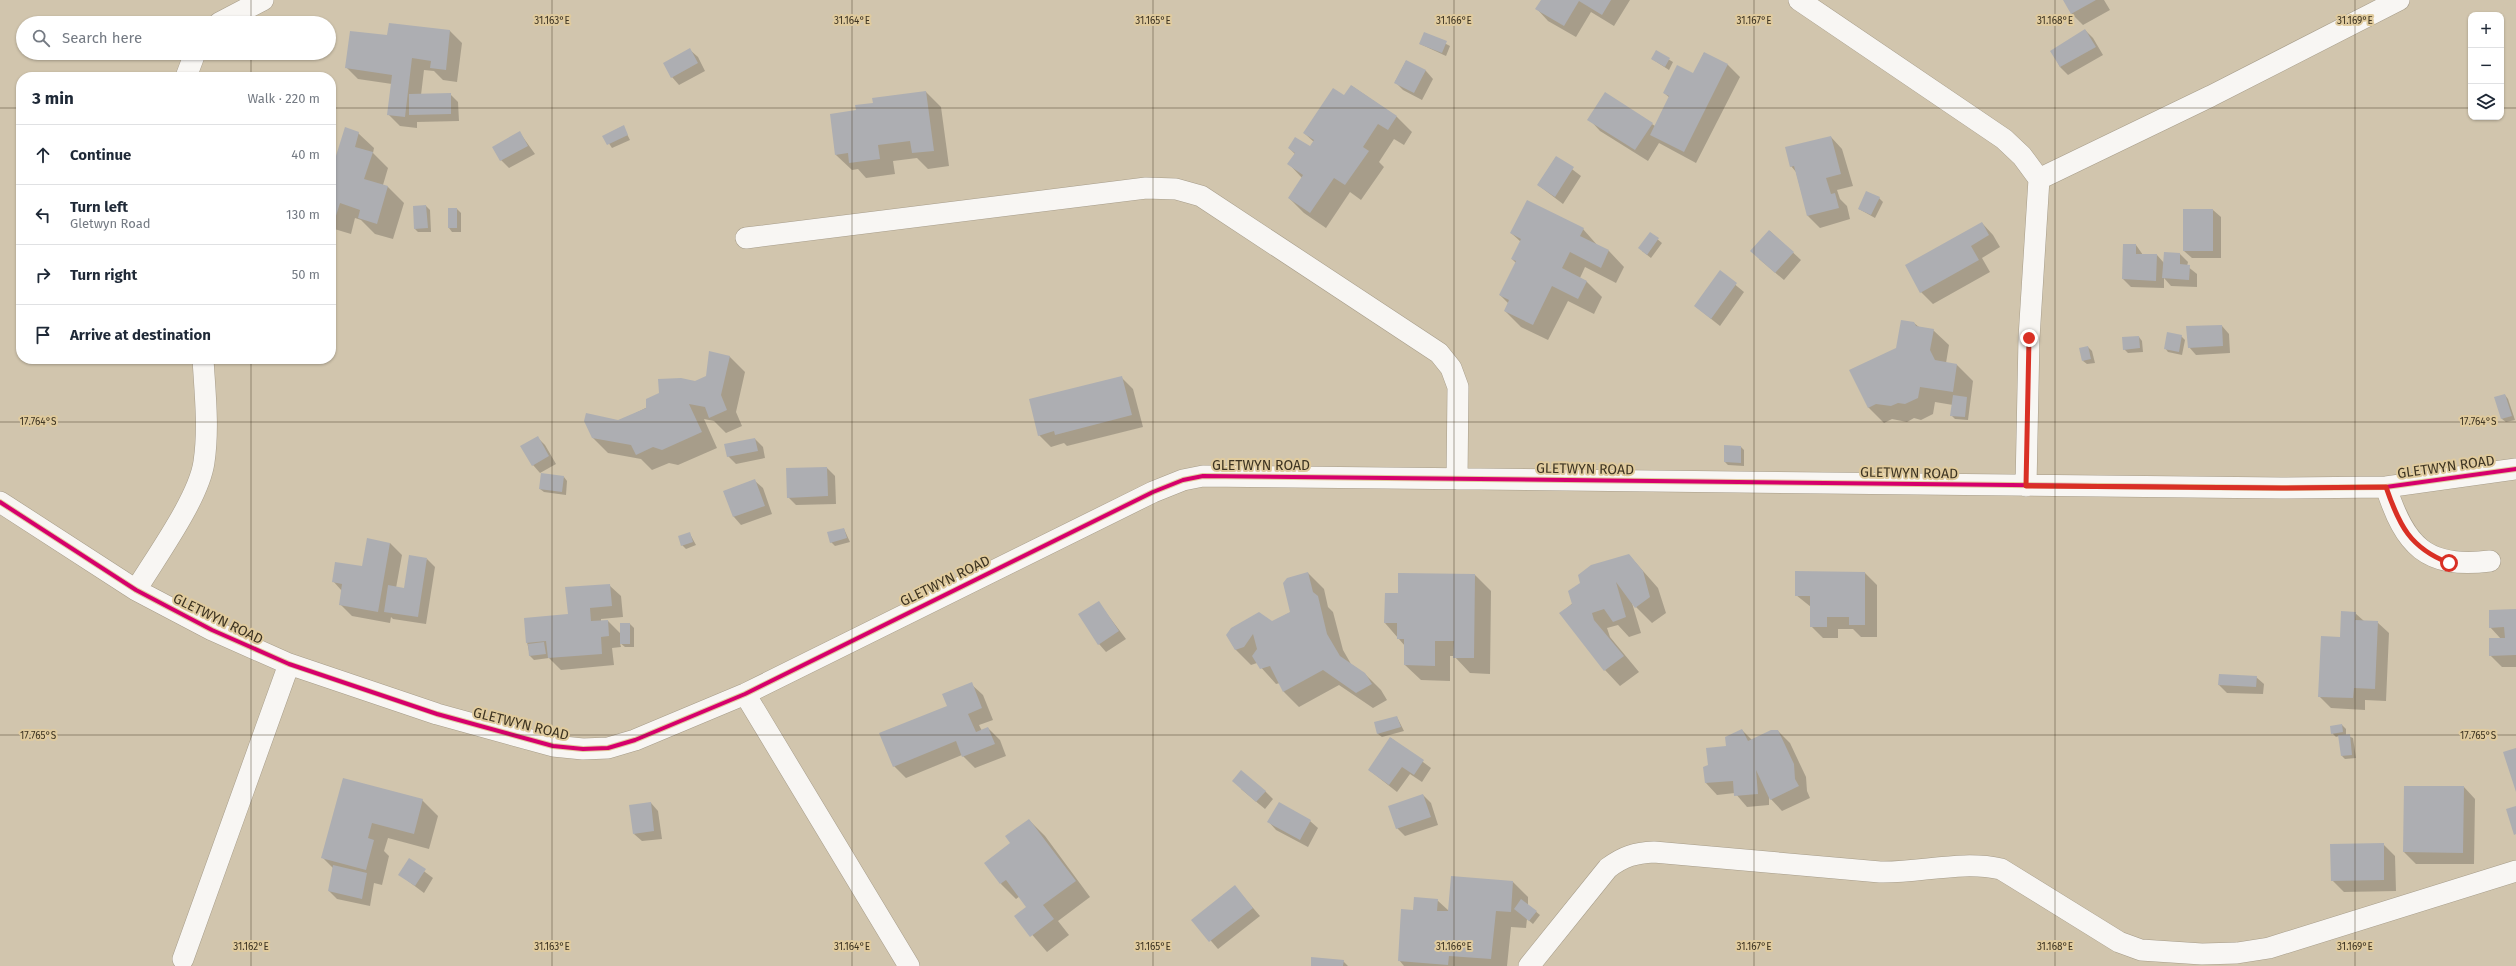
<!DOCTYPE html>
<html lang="en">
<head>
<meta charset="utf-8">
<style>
	body { margin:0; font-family:"Fira Sans",sans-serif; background:#f2f2f3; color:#1f2937 }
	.controls { position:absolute; right:12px; top:12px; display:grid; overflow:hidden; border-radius:8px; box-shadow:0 1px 3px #0004 }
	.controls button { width:36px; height:36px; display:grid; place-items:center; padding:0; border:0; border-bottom:1px solid #e0e1e3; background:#fff; color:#1f2937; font:20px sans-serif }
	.stop { position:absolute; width:12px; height:12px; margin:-9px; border:3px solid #d93025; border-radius:50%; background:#fff }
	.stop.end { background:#d93025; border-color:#fff; box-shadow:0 1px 4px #0008 }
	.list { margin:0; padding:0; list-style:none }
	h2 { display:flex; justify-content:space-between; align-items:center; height:52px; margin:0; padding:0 16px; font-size:17px }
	h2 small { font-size:13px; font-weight:400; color:#747a83 }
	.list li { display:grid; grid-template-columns:26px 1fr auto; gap:12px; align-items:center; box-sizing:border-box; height:60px; padding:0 16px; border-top:1px solid #e0e1e3 }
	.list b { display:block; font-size:15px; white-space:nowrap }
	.list p { margin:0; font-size:13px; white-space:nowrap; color:#747a83 }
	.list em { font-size:13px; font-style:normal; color:#747a83 }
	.icon { flex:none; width:22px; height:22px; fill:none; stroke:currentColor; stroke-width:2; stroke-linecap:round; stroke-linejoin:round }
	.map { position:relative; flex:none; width:2516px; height:966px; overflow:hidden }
	.search { position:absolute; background:#fff; box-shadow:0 1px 3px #0004; left:16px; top:16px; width:320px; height:44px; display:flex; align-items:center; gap:10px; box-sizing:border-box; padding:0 14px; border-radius:22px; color:#747a83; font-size:15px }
	.panel { position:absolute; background:#fff; box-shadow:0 1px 3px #0004; left:16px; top:72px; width:320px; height:292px; border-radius:16px }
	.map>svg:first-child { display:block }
	.shadow { fill:#0003 }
	.building { fill:#adaeb2 }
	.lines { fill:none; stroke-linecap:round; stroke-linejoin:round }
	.minor-casing { stroke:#a69c89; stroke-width:22 }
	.minor { stroke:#f8f6f3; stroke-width:21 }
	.cycleway-casing { stroke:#e0cb9e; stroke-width:6 }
	.cycleway { stroke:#d6006c; stroke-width:4 }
	.route { stroke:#d93025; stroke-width:5 }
	.ticks { fill:none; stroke:#3d3422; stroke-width:1; stroke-opacity:0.45 }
	.labels { text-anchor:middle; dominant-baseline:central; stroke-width:4; stroke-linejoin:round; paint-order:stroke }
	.street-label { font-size:14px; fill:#3d3422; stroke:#e0cb9e }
	.ticks-label { font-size:10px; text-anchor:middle; fill:#3d3422; stroke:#e0cb9e; stroke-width:4; stroke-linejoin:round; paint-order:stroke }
</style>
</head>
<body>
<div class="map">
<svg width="2516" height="966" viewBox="0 0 2516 966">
	<rect width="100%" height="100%" fill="#d1c5ad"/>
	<path class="shadow" d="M1542,0H1630L1614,26L1591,12L1576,37L1548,21L1537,9Z
		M2064,0H2104L2110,10L2083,25L2072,14Z
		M390,24L450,31L462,43L457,82L443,80L434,71L424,70L421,95L450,94L458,102L459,121L417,122V128L400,126L388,114L392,84L358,79L346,67L388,37Z
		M2085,30L2093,38L2103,55L2068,75L2060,67L2052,51Z
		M1425,33L1450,46L1446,56L1420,44Z
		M690,50L698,57L705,71L679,85L672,77Z
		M1656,52L1673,62L1669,70L1652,59Z
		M1704,53L1728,65L1740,77L1696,163L1659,143L1648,161L1600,131L1589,119L1605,94L1655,126L1670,98L1664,93L1694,74Z
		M1406,61L1426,71L1433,79L1422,100L1403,90L1395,82Z
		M1352,86L1397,117L1412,132L1404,145L1394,139L1379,162L1384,167L1361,200L1350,192L1326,228L1304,213L1289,198L1302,178L1289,164L1295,154L1289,148H1310L1314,142L1304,133L1345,96Z
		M926,92L941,107L949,166L928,169L917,158L893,161L895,174L866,178L858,169L852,170L836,155L857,111L874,104Z
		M623,126L630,140L612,148L604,136Z
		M358,133L374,148L373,153L388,168L383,185L388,187L404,203L393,239L375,234L361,220L355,218L351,234L331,228V159L336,160Z
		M520,133L535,154L509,168L501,160Z
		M1831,137L1842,149L1853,186L1837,190L1840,199L1847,206L1850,219L1820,228L1808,216L1796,172L1791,166Z
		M1556,157L1581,176L1563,204L1538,185Z
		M1879,198L1883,202L1875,218L1859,209Z
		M426,206L430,210L431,232H418L415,229Z
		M449,209H457L461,213V232H452L449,228Z
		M2213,210L2221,217V258H2192L2184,251Z
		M1982,223L1993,235L2000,247L1982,258L1990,272L1933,304L1921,292Z
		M1583,229L1598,246L1609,251L1624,267L1616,283L1585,267L1580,278L1586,281L1602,297L1594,314L1568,301L1548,340L1521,327L1505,311L1509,304L1500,295L1516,263L1512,259L1521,242L1511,233Z
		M1770,231L1801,260L1784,280L1759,259Z
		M1650,233L1662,243L1651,258L1642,251Z
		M2136,245L2143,255H2157L2164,263L2180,254L2188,262L2187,266L2197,274V287L2171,286L2164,278V288L2131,287L2123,279Z
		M1720,272L1744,292L1720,326L1695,306Z
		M1914,323L1919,327L1933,330L1949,345L1946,363L1957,365L1973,381L1968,420L1955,419L1951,415L1953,405L1935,402L1933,414L1921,420L1914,418L1907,422L1892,419L1884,423L1868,407L1897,348Z
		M2222,326L2229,334L2230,353L2196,355L2189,347Z
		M2181,336L2185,340L2182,355L2168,352L2165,348Z
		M2139,337L2142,341L2143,352L2128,353L2124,349Z
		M2088,347L2092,351L2095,363L2087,364L2083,361Z
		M729,356L745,372L736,412L742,426L726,433L714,421L704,419L717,448L678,465L669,463L652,470L641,459L608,453L592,437L618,422L707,377Z
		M1121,377L1133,389L1143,427L1067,446L1064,443L1051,447L1039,435Z
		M2505,395L2508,399L2515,420L2506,422L2502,419Z
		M537,437L545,445L556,464L540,473L533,465Z
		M755,439L763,447L765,458L736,464L728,456Z
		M1741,447L1744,450V466L1728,465L1725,462Z
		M827,468L835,476L836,504L796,505L788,497Z
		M564,477L567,481L566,495L544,492L540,489Z
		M755,481L763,488L772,514L741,525L734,517L724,492Z
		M844,529L850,542L835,546L831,542Z
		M690,534L696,545L686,549L682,545Z
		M390,543L402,555L396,588L405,589L427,559L435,567L426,624L393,619L391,617L390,623L352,616L340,604L342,591L333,581L362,567Z
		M1629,555L1658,588L1666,613L1652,623L1632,603L1641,633L1629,637L1618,625L1607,628L1610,637L1639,672L1620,686L1605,670L1561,613Z
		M1308,573L1324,589L1328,607L1333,612L1343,650L1351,664L1365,674L1381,690L1387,700L1373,708L1339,685L1299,707L1284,692L1280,683L1276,684L1257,663L1251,665L1235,649L1227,635L1272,622L1291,612Z
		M1865,573L1877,585V637H1861L1853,629H1838V638H1823L1811,626V607L1796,595Z
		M1399,574L1475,575L1491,591L1490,674L1470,673L1454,656H1450V681L1421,680L1405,665V646L1385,623L1399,594Z
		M609,585L621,596L623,617L601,619V622L608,621L621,634V624H630L634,628V647H625L620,643L621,647L612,648L614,665L561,670L549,658L534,660L530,656L527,642L569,615Z
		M1098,602L1126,639L1106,652L1099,644Z
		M2516,610V667H2502L2490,655L2501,639L2490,627Z
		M2355,613L2364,621L2377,622L2389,633L2386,701L2365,700V710L2331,708L2319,696L2341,638Z
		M2256,677L2264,684L2263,694L2227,693L2219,685Z
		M971,684L983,695L993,720L979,725L982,731L988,728L1000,740L1006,756L975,768L962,755L906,778L894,766Z
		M1397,717L1404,731L1382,737L1378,734L1375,723Z
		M2342,725L2346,729V735L2353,738L2356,758L2345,759L2342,756L2339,736L2336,737L2332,733Z
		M1742,730L1752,740L1778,731L1790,743L1806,777L1807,791L1810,798L1782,811L1769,797V805L1747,807L1735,793L1717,795L1706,783L1709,766Z
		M1391,738L1431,768L1422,782L1410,774L1397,792L1369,770Z
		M343,780L422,800L438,816L429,849L388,838L384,851L389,856L382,885L374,883L370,906L337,899L329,891L334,869L323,858Z
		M2464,787L2475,799L2474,864H2416L2404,852Z
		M1241,789L1265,791L1273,799L1265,809Z
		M1423,795L1431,803L1438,825L1405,836L1397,828Z
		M651,803L658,811L662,839L642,841L634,834Z
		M1029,820L1045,836L1090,897L1058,921L1069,935L1047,952L1016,916L1028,907L1020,896L1016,899L1001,884L1012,843Z
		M1310,821L1318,828L1308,847L1276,830L1269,822Z
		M2383,844L2395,856L2396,891L2344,892L2332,880Z
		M409,860L433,878L424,893L400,875Z
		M1513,882L1528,897V905L1540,915L1533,924L1527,919L1526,928L1511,927L1507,966H1404L1399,960L1414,911L1437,900L1449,911Z
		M1235,887L1260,916L1218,949L1193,920Z
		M1343,961L1348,966H1312Z"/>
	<path class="building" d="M1541,0H1611L1602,15L1579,1L1564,26L1535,9Z
		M2063,0H2096L2071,14Z
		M389,23L450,30L446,70L430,68L431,61L412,58L405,117L387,115L392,75L345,68L350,31L387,35Z
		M2085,29L2096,47L2060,67L2050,51Z
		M1424,32L1447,41L1442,53L1419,44Z
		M690,48L698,63L671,78L663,63Z
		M1656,50L1670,58L1665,67L1651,59Z
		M1704,52L1728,64L1684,152L1650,135L1669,96L1663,93L1677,65L1693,73Z
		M1406,60L1426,70L1414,93L1394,83Z
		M1351,85L1397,116L1388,130L1378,124L1363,147L1369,151L1345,185L1334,178L1310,213L1288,198L1303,175L1287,164L1295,153L1288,148L1295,137L1310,146L1314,140L1303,133L1333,88L1344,95Z
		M926,91L934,151L912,153L910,141L878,145L880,159L849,163L848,153L835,155L830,114L856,110L855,105L873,103L872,98Z
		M1605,92L1653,123L1635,150L1587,120Z
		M451,93V114L409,115V94Z
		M624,125L628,135L607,145L602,136Z
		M345,127L359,132L355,147L373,152L364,179L388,186L377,224L358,218L360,210L340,203L335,219L331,218V158L335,159Z
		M520,131L528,146L500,161L492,147Z
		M1831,136L1841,174L1826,178L1831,194L1835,193L1839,208L1807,216L1794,166L1790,167L1785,147Z
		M1556,156L1574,167L1555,197L1537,185Z
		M1866,191L1880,197L1871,215L1858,209Z
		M1527,200L1584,228L1580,236L1609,250L1601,268L1570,252L1562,268L1587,281L1578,299L1552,286L1533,325L1504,311L1509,300L1499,295L1516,261L1511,259L1521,239L1510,233Z
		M426,205L428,228L414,229L413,206Z
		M448,208H457V228H448Z
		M2183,209H2213V251H2183Z
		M1982,222L1989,235L1971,246L1979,260L1920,293L1905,265Z
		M1769,230L1794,252L1775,273L1750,251Z
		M1650,232L1659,238L1647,255L1638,248Z
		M2123,244H2136V254H2157L2156,281L2122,279Z
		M2164,252L2180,253V264L2190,265L2189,280L2162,278Z
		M1720,270L1737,283L1711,319L1694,306Z
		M1901,320L1914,322L1916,326L1934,329L1930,350L1935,360L1957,364L1953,392L1920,387L1918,398L1905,404L1898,403L1891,406L1876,404L1868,408L1849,370L1896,348Z
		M2222,325L2223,346L2188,348L2186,326Z
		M2167,332L2182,335L2179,352L2164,349Z
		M2139,336L2140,348L2123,350L2122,337Z
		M2088,346L2091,359L2082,361L2079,348Z
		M709,351L730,356L721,395L727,410L709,418L705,407L689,404L702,432L662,450L653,447L636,455L631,445L592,438L584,421L586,413L618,420L646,408V399L659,393L658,379L681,378L695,381L706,376Z
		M1122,376L1132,415L1055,435L1054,431L1038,436L1029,399Z
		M2505,394L2512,416L2501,419L2494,397Z
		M1953,395L1967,397L1965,417L1950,416Z
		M538,436L549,456L532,466L520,446Z
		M755,438L758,451L727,457L724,444Z
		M1724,445L1741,446V463L1724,462Z
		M827,467L828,496L787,498L786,468Z
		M541,473L564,476L562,492L539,489Z
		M755,479L765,506L733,517L723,491Z
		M844,528L847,538L830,543L827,532Z
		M690,532L693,542L681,546L678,536Z
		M367,538L390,543L378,612L339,605L342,584L332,582L335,562L362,566Z
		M1629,554L1643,571L1650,597L1635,608L1616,582L1626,617L1613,622L1604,609L1592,613L1594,620L1624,656L1604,671L1559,613L1572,604L1568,591L1580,583L1578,575L1591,565Z
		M409,555L427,558L418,617L384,612L388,585L404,588Z
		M1795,571L1865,572V625H1849V617H1827V627H1810V596H1795Z
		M1308,572L1313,592L1318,596L1327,634L1340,656L1365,673L1372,684L1356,693L1323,670L1283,692L1270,666L1260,669L1252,656L1257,649L1253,634L1244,647L1235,650L1226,635L1231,628L1259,612L1272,621L1290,612L1283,583L1287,578Z
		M1398,573L1475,574L1474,658H1453L1454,641H1435V666L1404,665V639H1397V623H1384L1385,593H1398Z
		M610,584L612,606L590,608L591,621L608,620L609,636L601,637L602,654L548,658L546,641L526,643L524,618L568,614L565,587Z
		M1099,601L1119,631L1098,645L1078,614Z
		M2516,609V655L2489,656V638H2505L2504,627L2489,628V610Z
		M2341,611L2356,612L2355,620L2378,621L2375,689L2354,688L2353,698L2318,697L2321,636L2340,637Z
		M620,623H630V644H620Z
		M544,642L546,654L529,656L528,644Z
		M2219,674L2257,676L2256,687L2218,685Z
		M972,682L982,708L968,714L976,732L988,727L995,744L962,757L956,741L893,767L879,733L947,706L942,694Z
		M1397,716L1401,727L1377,734L1374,722Z
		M2342,724L2343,732L2331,734L2330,726Z
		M1742,729L1748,741L1771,730H1778L1794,764L1795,779L1799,786L1770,800L1756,770L1758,794L1734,796L1733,781L1705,783L1703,767L1708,765L1706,748L1726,746L1725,737Z
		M2350,734L2352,755L2341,756L2338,735Z
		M1390,737L1424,760L1414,775L1402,767L1389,785L1368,770Z
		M2516,748V792L2503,752Z
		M1241,770L1266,791L1256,802L1232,781Z
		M343,778L423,799L414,834L372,823L368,838L374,840L366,870L321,858Z
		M2404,786H2464L2463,853L2403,852Z
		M1423,794L1431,817L1396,829L1388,806Z
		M651,802L654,831L633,834L629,805Z
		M1279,802L1311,820L1300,840L1267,822Z
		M2516,806V834L2514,835L2506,809Z
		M1029,819L1076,881L1043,905L1054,919L1030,937L1014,916L1026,907L1006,880L1000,884L984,863L1010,843L1005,836Z
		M2384,843V880L2331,881L2330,844Z
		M409,858L426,869L415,886L398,875Z
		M333,865L367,873L362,899L328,891Z
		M1451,876L1513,881L1511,912L1496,911L1491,959L1449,956L1448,965L1398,961L1401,909L1413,910L1414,897L1438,899L1437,911H1448Z
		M1235,885L1253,908L1209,942L1191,920Z
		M1521,899L1537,911L1529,921L1514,909Z
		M1311,957L1344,960L1343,966H1311Z"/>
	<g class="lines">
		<g class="minor-casing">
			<path id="minor" d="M1799,0L2004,139L2022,156L2039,179L2029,338L2026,486
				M219,23L263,0
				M186,77L195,53
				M2039,179L2211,96L2399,0
				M746,238L1146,188L1176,189L1201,196L1439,353L1451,368L1458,387L1457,479
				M2386,487C2405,546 2426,569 2490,561
				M0,502L136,590L212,630L289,664L437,714L553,746L583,749L608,748L635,740L745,694L1153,492L1183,480L1203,476L2281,488L2386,487L2516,469
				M136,590C156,557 199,498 204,462C209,428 205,393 203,359
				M745,694L909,966
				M183,959L289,664
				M1529,966L1608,868C1624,856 1635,853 1654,852L1880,872C1921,873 1961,860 2001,869L2119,942L2141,950L2202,954L2237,953L2269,948L2516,871"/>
		</g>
		<use href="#minor" class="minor"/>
		<g class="cycleway-casing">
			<path id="cycleway" d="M0,502L136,590L212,630L289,664L437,714L553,746L583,749L608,748L635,740L745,694L1153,492L1183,480L1203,476L2281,488L2386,487L2516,469"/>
		</g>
		<use href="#cycleway" class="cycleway"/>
	</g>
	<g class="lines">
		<path class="route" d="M2029,338L2026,486L2281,488L2386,487C2399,525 2410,548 2449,563"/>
	</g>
	<path class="ticks" d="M251,0V23M552,0V966M852,0V966M1153,0V966M1454,0V966M1754,0V966M2055,0V966M2355,0V966M251,53V77M0,108H21M331,108H2471M2501,108H2516M251,359V966M0,422H2516M0,735H2516"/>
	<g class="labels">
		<g class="street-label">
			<text x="1261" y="465">GLETWYN ROAD</text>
			<text transform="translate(2446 467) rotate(-8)">GLETWYN ROAD</text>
			<text transform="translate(1585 469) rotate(1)">GLETWYN ROAD</text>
			<text transform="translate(1909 473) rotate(1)">GLETWYN ROAD</text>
			<text transform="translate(945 581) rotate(-26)">GLETWYN ROAD</text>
			<text transform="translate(218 619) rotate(26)">GLETWYN ROAD</text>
			<text transform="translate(521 724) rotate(14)">GLETWYN ROAD</text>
		</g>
	</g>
	<g class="ticks-label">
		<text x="552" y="24">31.163°E</text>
		<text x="852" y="24">31.164°E</text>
		<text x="1153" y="24">31.165°E</text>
		<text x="1454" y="24">31.166°E</text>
		<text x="1754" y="24">31.167°E</text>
		<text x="2055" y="24">31.168°E</text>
		<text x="2355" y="24">31.169°E</text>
		<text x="38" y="425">17.764°S</text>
		<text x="2478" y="425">17.764°S</text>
		<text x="38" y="739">17.765°S</text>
		<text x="2478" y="739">17.765°S</text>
		<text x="251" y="950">31.162°E</text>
		<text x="552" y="950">31.163°E</text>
		<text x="852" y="950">31.164°E</text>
		<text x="1153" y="950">31.165°E</text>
		<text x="1454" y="950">31.166°E</text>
		<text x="1754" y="950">31.167°E</text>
		<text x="2055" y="950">31.168°E</text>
		<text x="2355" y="950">31.169°E</text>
	</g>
</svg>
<div class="controls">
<button>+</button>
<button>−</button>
<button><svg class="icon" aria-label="layers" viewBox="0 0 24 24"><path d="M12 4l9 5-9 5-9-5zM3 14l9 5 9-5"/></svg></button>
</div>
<div class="stop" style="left:2449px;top:563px"></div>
<div class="stop end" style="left:2029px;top:338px"></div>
<div class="search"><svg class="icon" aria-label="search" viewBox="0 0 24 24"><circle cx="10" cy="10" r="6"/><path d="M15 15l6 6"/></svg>Search here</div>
<section class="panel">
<h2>3 min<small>Walk · 220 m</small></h2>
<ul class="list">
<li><svg class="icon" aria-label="ahead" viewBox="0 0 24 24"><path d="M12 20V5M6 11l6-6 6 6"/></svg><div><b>Continue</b></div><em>40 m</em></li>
<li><svg class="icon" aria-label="left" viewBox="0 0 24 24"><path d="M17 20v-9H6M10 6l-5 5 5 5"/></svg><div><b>Turn left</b><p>Gletwyn Road</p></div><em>130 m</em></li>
<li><svg class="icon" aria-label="right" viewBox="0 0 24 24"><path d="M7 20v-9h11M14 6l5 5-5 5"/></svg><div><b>Turn right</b></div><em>50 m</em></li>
<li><svg class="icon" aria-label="arrive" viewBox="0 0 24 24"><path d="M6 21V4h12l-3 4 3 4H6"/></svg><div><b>Arrive at destination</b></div></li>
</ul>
</section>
</div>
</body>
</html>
